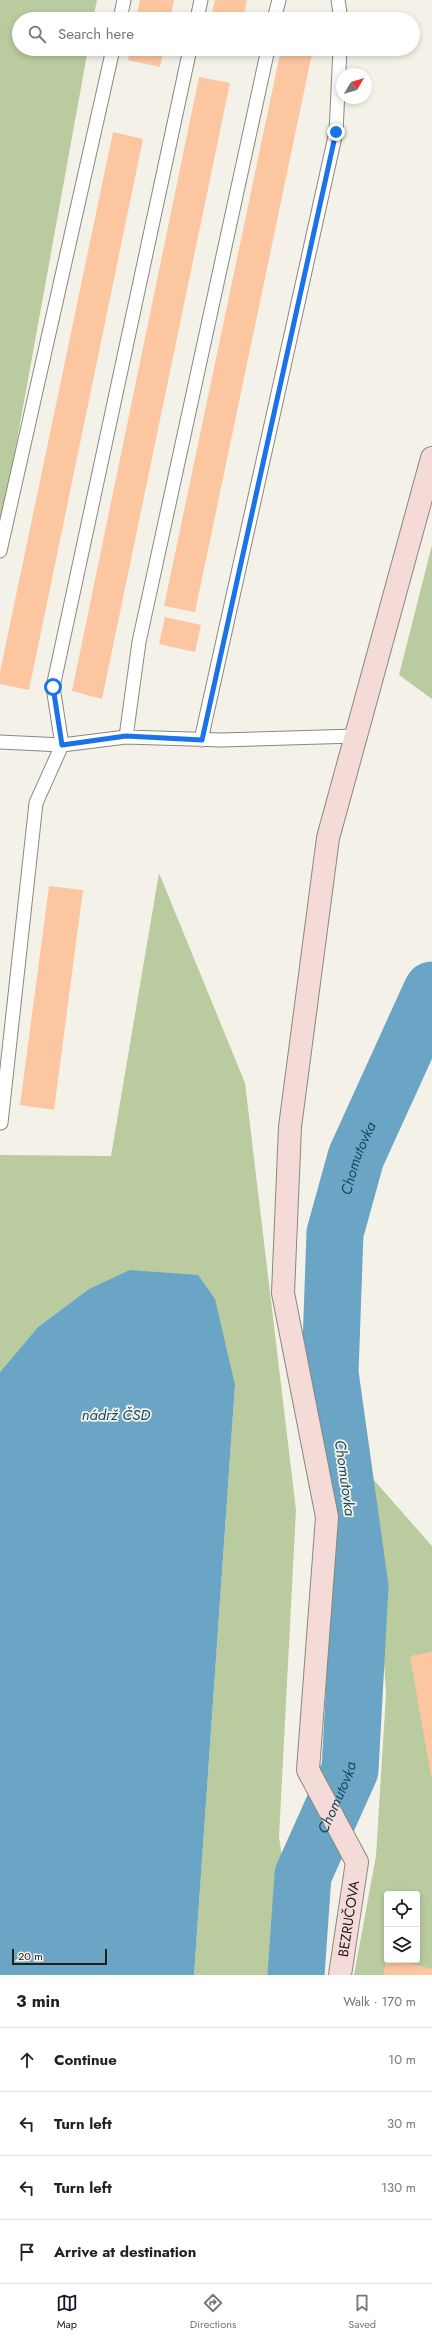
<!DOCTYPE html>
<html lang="en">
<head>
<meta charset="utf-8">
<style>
	body { margin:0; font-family:Jost,sans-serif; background:#f6f6f6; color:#222 }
	.controls { position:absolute; right:12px; bottom:12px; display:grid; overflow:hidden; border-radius:4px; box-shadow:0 2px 6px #0003 }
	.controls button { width:36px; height:36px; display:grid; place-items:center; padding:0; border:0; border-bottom:1px solid #e0e0e0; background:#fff; color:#222; font:20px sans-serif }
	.compass { position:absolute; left:336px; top:68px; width:36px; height:36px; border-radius:50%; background:#fff; box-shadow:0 2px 6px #0003; rotate:52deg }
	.scale { position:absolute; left:12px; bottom:10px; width:95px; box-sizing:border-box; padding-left:4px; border:2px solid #21201d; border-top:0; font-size:11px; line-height:14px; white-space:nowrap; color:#21201d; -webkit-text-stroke:3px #f4f2e8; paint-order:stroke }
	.stop { position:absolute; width:12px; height:12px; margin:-9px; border:3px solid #1a73e8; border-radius:50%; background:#fff }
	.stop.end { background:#1a73e8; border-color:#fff; box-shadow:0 1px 4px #0008 }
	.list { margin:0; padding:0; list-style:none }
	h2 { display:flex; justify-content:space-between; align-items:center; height:52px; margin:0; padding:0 16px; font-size:17px }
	h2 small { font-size:13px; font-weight:400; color:#767676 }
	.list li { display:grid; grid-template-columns:26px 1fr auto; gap:12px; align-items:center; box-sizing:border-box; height:64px; padding:0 16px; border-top:1px solid #e0e0e0 }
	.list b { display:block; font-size:15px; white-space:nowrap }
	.list em { font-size:13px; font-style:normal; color:#767676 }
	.icon { flex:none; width:22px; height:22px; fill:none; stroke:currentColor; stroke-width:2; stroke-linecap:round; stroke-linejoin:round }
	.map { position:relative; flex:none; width:432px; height:1975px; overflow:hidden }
	.search { position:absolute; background:#fff; box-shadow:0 2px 6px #0003; left:12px; right:12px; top:12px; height:44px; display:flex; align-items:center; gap:10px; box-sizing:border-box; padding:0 14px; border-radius:22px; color:#767676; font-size:15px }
	.sheet { height:308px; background:#fff }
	nav { display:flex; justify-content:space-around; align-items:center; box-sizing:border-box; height:56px; border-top:1px solid #e0e0e0; background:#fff; font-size:11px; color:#767676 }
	nav a { display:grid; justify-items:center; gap:2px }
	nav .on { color:#111827 }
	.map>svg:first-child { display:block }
	.green { fill:#b9cb9f; fill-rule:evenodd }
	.water { fill:#6aa5c6 }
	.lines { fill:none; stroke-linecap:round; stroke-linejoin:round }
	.river { stroke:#6aa5c6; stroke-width:57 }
	.building { fill:#fcc7a0 }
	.lane-casing { stroke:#89877e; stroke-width:15 }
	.secondary-casing { stroke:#89877e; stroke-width:24 }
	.lane { stroke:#fff; stroke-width:13 }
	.secondary { stroke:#f4dbd7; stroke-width:22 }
	.route { stroke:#1a73e8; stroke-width:5 }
	.labels { text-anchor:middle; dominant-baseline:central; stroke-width:3.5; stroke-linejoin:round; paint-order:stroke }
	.street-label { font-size:14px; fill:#21201d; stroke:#f4f2e8 }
	.water-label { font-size:15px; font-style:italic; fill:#194961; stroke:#f4f2e8 }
</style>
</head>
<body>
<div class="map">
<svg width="432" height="1975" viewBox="0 0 432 1975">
	<rect width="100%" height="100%" fill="#f4f2e8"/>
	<path class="green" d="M0,0H97L93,19H19V49H88L0,534Z
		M432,545V699L399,675Z
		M159,873L245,1083L296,1510L279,1837L300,1975H194L235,1385L89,1289L38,1327L0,1372V1155L111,1156Z
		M373,1479L432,1546V1975H354L376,1856L386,1694ZM387,1894H417V1960H387Z"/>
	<path class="water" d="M130,1270L198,1275L215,1299L235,1385L194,1975H0V1372L38,1327L89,1289Z"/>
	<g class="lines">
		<path class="river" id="s1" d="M296,1975L303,1875L350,1770L360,1587L330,1373L335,1233L356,1157L432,990"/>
	</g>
	<path class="building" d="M140,0H174L170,19H136Z
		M215,0H247L243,19L211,17Z
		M130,49H164L160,67L128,60Z
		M281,49H313L195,612L164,606Z
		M199,77L230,83L102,699L72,691Z
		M113,132L143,139L29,690L0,684V672Z
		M165,617L201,625L195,652L159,644Z
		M49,886L83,890L54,1110L20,1105Z
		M432,1652V1776H431L410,1656Z
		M387,1960H398L432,1969V1975H383Z"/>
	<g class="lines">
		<g class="lane-casing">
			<path id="lane" d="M338,0L341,19
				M120,19L124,0
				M197,19L201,0
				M274,19L279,0
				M0,551L113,49
				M126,737L139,642L268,49
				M201,740L336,132L340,49
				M0,742L62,745L126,737L222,740L356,736
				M1,1123L36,803L62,745L53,687L190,49"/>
		</g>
		<g class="secondary-casing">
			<g id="secondary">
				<path id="s2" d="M340,1975L357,1862L308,1770L327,1517L283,1293L290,1127L328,838L432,458"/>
			</g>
		</g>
		<use href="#lane" class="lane"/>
		<use href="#secondary" class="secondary"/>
	</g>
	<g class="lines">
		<path class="route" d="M53,687L62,745L126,736L202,740L336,132"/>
	</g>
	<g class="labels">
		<g class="street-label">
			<text stroke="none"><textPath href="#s2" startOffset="57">BEZRUČOVA</textPath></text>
		</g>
		<g class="water-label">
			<text stroke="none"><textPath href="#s1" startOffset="833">Chomutovka</textPath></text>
			<text x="116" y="1415">nádrž ČSD</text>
			<text transform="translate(345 1478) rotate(82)">Chomutovka</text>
			<text stroke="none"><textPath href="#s1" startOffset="185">Chomutovka</textPath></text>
		</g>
	</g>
</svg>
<div class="controls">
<button><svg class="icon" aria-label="locate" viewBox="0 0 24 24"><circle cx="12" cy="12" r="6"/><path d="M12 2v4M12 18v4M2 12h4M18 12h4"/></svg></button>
<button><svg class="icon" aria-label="layers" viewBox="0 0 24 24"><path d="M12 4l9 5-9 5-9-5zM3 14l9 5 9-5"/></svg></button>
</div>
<svg class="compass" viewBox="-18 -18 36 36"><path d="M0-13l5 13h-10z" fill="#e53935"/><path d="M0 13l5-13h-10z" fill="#767676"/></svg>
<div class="scale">20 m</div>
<div class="stop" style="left:53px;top:687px"></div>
<div class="stop end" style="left:336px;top:132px"></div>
<div class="search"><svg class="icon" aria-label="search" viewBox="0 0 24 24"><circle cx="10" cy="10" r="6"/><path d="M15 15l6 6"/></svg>Search here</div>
</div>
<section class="sheet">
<h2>3 min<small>Walk · 170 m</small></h2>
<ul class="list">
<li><svg class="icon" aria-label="ahead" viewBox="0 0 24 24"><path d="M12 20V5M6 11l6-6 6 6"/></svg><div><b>Continue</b></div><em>10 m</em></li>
<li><svg class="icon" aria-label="left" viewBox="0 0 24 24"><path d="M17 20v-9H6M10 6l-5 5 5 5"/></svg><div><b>Turn left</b></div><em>30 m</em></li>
<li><svg class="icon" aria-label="left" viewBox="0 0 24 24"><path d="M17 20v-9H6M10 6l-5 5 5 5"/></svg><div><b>Turn left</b></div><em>130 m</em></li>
<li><svg class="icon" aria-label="arrive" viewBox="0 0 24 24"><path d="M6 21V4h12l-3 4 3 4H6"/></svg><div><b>Arrive at destination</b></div></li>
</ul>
</section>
<nav>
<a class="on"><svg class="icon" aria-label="map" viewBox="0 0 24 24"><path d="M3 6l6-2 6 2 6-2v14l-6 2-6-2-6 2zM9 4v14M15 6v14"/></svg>Map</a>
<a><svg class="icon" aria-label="directions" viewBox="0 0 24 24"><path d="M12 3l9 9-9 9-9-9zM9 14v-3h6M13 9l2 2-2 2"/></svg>Directions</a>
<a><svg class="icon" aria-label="saved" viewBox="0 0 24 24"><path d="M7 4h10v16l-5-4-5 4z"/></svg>Saved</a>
</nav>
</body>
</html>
